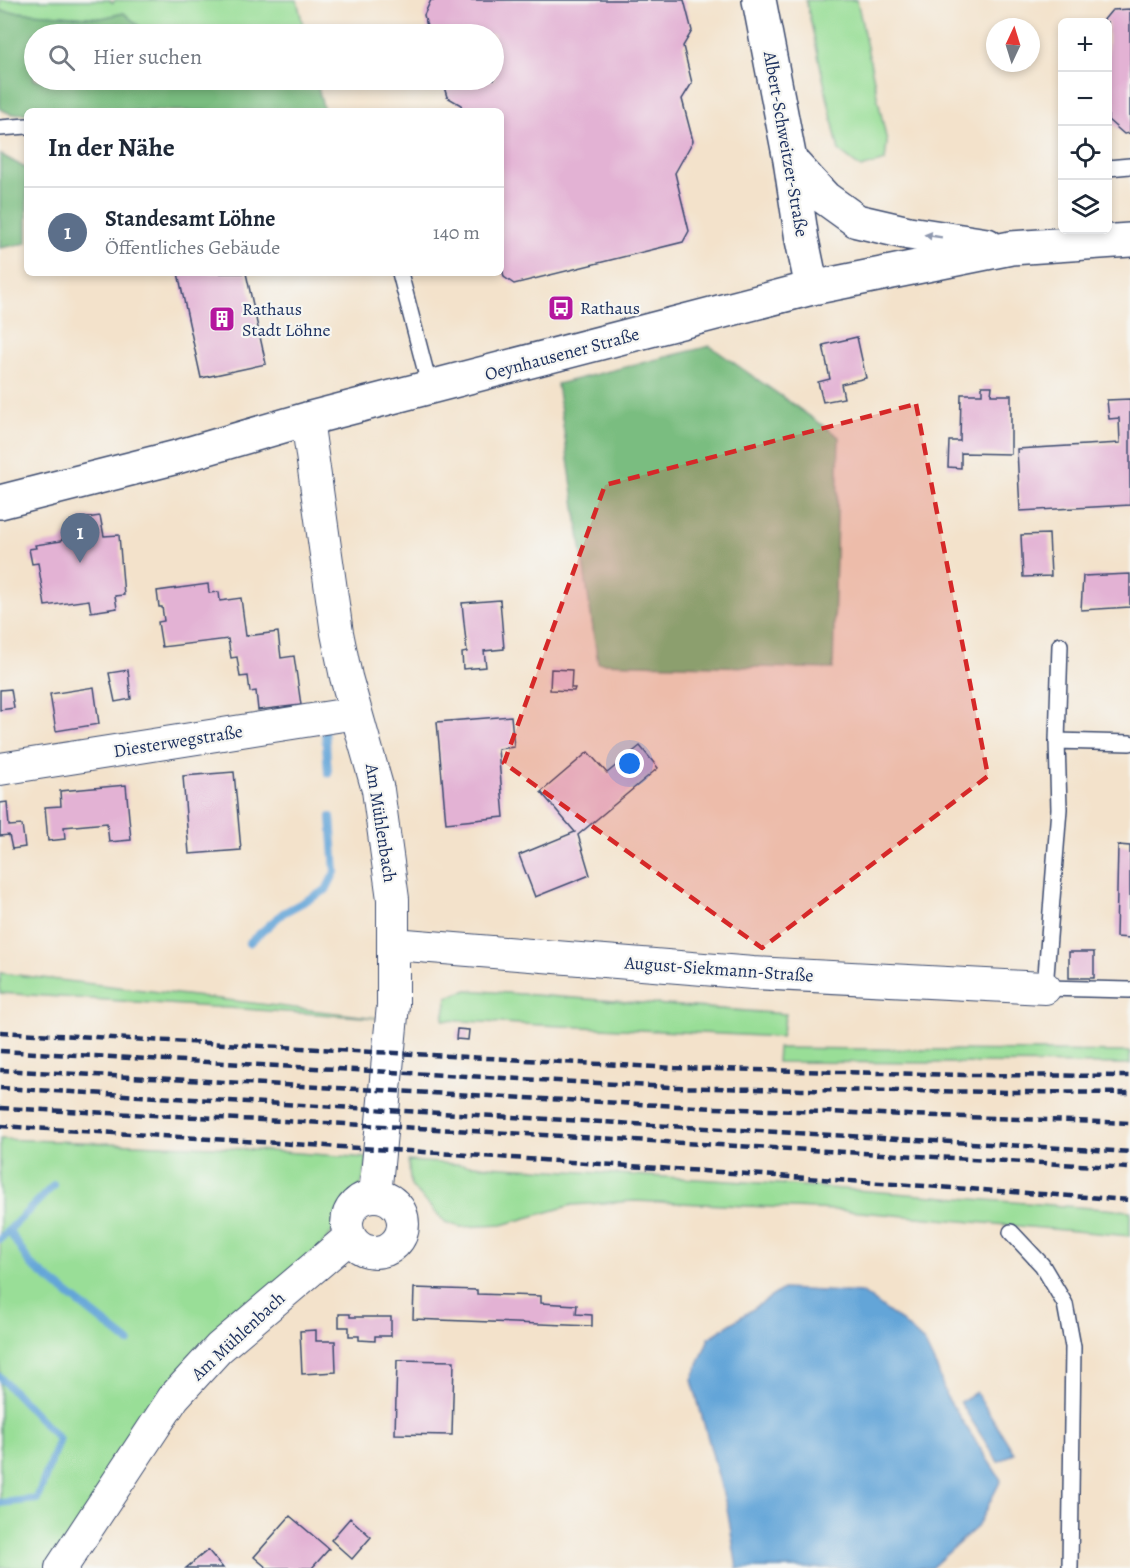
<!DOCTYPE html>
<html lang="de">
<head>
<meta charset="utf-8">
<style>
	body { margin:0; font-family:Alegreya,serif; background:#f2f2f3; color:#1f2937 }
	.controls { position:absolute; right:18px; top:18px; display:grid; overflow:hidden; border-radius:9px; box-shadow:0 3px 9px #0003 }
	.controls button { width:54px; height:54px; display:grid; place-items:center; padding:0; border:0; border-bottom:2px solid #e0e1e3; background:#fff; color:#1f2937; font:30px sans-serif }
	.compass { position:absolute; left:986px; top:18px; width:54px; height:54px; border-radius:50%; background:#fff; box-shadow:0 3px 9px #0003; rotate:4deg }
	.you { position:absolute; left:630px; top:764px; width:21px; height:21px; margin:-15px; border:4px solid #fff; border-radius:50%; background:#1a73e8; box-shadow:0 0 0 9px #1a73e833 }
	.badge { display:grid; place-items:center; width:39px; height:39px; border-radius:50%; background:#b45309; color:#fff; font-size:20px; font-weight:700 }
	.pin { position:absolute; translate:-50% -50px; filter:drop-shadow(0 2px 3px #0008) }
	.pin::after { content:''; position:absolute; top:32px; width:21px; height:18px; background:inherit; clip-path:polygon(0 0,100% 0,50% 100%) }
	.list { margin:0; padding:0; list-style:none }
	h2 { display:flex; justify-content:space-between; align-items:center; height:78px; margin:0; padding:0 24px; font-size:26px }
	h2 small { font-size:20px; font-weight:400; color:#747a83 }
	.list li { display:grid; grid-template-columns:39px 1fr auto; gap:18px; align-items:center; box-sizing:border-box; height:90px; padding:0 24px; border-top:2px solid #e0e1e3 }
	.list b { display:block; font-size:22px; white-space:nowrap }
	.list p { margin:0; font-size:20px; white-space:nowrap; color:#747a83 }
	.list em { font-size:20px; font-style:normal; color:#747a83 }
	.icon { flex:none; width:33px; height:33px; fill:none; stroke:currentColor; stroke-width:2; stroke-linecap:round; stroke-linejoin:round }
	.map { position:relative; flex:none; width:1130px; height:1568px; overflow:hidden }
	.search { position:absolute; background:#fff; box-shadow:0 3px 9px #0003; left:24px; top:24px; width:480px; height:66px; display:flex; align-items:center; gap:15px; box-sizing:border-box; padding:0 21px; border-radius:33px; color:#747a83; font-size:22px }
	.panel { position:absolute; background:#fff; box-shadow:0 3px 9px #0003; left:24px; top:108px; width:480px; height:168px; border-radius:9px }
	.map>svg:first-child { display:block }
	.green { fill:#99de97; stroke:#5a867a; stroke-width:1.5 }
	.forest { fill:#7abd80; stroke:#4a766f; stroke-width:1.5 }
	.water { fill:#64a5d8; stroke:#406a9b; stroke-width:1.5 }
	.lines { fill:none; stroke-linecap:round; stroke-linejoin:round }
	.stream { stroke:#64a5d8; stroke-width:8 }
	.building { fill:#e3b2d4 }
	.lane-casing { stroke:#3b4a6e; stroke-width:18 }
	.street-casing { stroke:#3b4a6e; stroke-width:34 }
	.secondary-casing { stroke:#3b4a6e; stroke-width:36 }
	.lane { stroke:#fff; stroke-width:15 }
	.street { stroke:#fff; stroke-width:32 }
	.secondary { stroke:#fff; stroke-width:33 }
	.rail { stroke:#1b2f5e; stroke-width:4.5; stroke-dasharray:9 4.5; stroke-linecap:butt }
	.oneway { fill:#8d97ae }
	.marked { fill:#d62828; fill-opacity:0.2; stroke:#d62828; stroke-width:4.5; stroke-dasharray:12 8; stroke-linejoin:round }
	.labels { text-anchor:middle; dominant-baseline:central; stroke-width:4.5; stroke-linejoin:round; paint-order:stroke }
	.street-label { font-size:18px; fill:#1b2f5e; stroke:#f6f6f2 }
	.poi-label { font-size:18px; fill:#1b2f5e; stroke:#f6f6f2; text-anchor:start }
</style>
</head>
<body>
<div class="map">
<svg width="1130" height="1568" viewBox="0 0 1130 1568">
	<rect width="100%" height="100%" fill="#f6f6f2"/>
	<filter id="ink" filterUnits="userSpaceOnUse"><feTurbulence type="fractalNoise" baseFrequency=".0167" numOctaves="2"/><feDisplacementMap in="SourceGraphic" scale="12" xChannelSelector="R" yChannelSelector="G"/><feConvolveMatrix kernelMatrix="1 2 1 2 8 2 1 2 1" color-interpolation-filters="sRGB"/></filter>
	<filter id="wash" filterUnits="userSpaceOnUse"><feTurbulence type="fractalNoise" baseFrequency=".008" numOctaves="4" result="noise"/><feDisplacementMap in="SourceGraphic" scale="24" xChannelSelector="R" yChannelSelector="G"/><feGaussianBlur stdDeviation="1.35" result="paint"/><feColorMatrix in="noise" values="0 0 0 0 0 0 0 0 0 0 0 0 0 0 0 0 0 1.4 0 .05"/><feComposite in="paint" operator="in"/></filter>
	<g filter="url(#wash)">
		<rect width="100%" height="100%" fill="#f3e2cb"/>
		<path class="green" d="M0,0H109L113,3L115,0H297L305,34H148L124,13L102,18L0,11Z
			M806,0H857L887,142L885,161L861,168L839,151Z
			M0,973L378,1018L0,993Z
			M467,990L786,1014L781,1037L443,1020L447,997Z
			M778,1048L1130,1052V1064L777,1062Z
			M0,1139L214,1147L368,1158L362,1184L345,1201L333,1231L318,1251L46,1568H0Z
			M408,1161L777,1184L1130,1211V1236L838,1210L634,1201L572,1205L502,1225L460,1227L445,1222L411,1186Z"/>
		<path class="forest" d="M0,11L102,18L124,13L148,34H34V80H274L318,87L324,111H27V113L11,114L0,109Z
			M0,154L27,169V243L0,248Z
			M710,346L839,437L833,669L598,663L557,384Z"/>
		<path class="water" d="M783,1289L863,1293L902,1322L924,1342L938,1371L946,1396L1001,1480L977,1527L931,1568H737L727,1508L692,1380L709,1338Z
			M976,1392L1014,1453L998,1462L960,1402Z"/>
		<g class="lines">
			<path class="stream" d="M325,731L328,773
				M249,943L283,913L326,890L335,872L331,817
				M9,1231L31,1265L129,1342
				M0,1239L54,1185
				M0,1377L59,1439L37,1499L0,1503"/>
		</g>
		<g id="blocks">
			<path class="building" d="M431,0H684L692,31L683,46L692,83L682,99L693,141L675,173L689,231L683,242L514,284L504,277L501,263V111H463L461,105L447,97L442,80H494V34H429L424,15Z
				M1130,9V133L1124,134L1108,120V22H1102L1112,10Z
				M178,273H246L266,364L201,378Z
				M857,337L866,378L841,384L844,398L823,402L818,382L830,379L823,345Z
				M982,386H992L991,395H1011V454L961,453V468L948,467L949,441H960L961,394H982Z
				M1130,399V505L1020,511L1017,449L1120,443L1119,418L1109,419L1107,400Z
				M100,516L104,536L119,535L124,595L115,596L117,608L91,612L89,600L45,606L38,563L32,564L29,549L36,548L35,545L61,541L65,535L73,534L79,538H82L79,519Z
				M1049,534L1051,576L1023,577L1021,535Z
				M1130,574V607L1081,610L1083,576Z
				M208,584L209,593L219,592L220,601L241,598L246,636L278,632L281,658L294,656L301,705L258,710L256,691L250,692L248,676L240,677L237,657L231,658L228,639L162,647L158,622L164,621L162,607H159L157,591Z
				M500,600L504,649L484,651L486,667L463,669L462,653L467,652L462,603Z
				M551,669L572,670L571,688H575L574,691L550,690Z
				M128,670L131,699L115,702L109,673Z
				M94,687L99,724L56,731L50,694Z
				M11,689L14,708L0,710V690Z
				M511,716L514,747L498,749L504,817L446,823L437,722Z
				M640,746L658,768L578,835L590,875L535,897L519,855L575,832L541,792L588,752L607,773Z
				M234,772L241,850L189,854L183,776Z
				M126,785L131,840L109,842L107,823L64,827L65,839L48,841L45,807L61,806L60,791Z
				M7,802L9,826L22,825L25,847L12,849L9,835L0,836V803Z
				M1118,845L1130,846V938L1116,937Z
				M1069,952H1094V978H1069Z
				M457,1029L469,1030L468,1040L456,1039Z
				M414,1288L477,1290V1294L541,1296V1303L577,1305L576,1314L592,1315V1326L413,1319Z
				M339,1314H350V1317H391V1336H375V1341L359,1340V1336H349V1327H339Z
				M316,1330V1341H335L336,1372L302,1374L300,1331Z
				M397,1360L454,1361L452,1435L395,1434Z
				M290,1516L329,1549L312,1568H267L254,1557Z
				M350,1518L371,1537L352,1559L331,1540Z
				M208,1550L223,1568H186Z"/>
		</g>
	</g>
	<g filter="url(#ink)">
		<use href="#blocks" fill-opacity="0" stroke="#3b4a6e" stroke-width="1.5"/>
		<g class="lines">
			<g class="lane-casing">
				<path id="lane" d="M0,128L27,126
					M1108,168L1130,166
					M400,273L430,388
					M1060,645L1057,741L1059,809L1045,988L1130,990
					M1057,741L1130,743
					M1011,1232L1042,1265L1065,1304L1073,1347L1070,1568"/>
			</g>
			<g class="street-casing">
				<path id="street" d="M307,419L337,633L346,677L378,790L393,899V1005L375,1196
					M0,769L356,713
					M394,944L753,973L1045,988
					M347 1224a28 28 0 1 1 56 0a28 28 0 1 1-56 0Z
					M61,1568L174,1397L219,1348L350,1237"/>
			</g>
			<g class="secondary-casing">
				<path id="secondary" d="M759,0L790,160L802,240L812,288
					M790,160L825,198L857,221L909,233L987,245
					M0,502L177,457L307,419L812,288L1011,248L1130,240"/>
			</g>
			<use href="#lane" class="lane"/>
			<use href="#street" class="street"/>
			<use href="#secondary" class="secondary"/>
			<path class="rail" d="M0,1032L675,1068L964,1075L1130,1076
				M0,1051L670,1087L801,1090L1130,1093
				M0,1070L715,1108L1130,1123
				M0,1088L1130,1152
				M0,1108L347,1124L1130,1168
				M0,1126L424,1152L1130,1200"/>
		</g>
		<defs><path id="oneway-solid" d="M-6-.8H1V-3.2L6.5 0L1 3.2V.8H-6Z" transform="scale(1.5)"/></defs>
		<use class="oneway" href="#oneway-solid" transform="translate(933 236) rotate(-171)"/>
	</g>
	<path class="marked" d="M916,404L988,776L762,948L504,763L605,485Z"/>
	<defs>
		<g id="bus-square" transform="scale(1.35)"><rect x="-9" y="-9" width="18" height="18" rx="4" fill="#b5179e" stroke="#f6f6f2"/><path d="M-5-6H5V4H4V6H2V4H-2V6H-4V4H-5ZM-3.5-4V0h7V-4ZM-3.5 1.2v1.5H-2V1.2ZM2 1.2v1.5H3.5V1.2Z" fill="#fff"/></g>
		<g id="building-square" transform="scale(1.35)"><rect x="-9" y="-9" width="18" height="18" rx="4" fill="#b5179e" stroke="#f6f6f2"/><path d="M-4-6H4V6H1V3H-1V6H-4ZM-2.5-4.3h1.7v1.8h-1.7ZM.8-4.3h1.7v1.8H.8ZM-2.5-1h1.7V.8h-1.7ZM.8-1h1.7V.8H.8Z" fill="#fff"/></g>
	</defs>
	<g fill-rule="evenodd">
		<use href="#bus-square" x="561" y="308"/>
		<use href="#building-square" x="222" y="319"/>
	</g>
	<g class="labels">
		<g class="street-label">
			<text transform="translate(786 144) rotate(80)">Albert-Schweitzer-Straße</text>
			<text transform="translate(562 354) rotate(-15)">Oeynhausener Straße</text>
			<text transform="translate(178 741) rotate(-9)">Diesterwegstraße</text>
			<text transform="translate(381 823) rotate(81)">Am Mühlenbach</text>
			<text transform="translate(719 969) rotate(4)">August-Siekmann-Straße</text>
			<text transform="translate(238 1336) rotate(-43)">Am Mühlenbach</text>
		</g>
		<g class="poi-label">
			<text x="580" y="308">Rathaus</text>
			<text x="242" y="309">Rathaus<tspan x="242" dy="21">Stadt Löhne</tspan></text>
		</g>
	</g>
</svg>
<div class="controls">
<button>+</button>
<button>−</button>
<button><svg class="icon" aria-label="locate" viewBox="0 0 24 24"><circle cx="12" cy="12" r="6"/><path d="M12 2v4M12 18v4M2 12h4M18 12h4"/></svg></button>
<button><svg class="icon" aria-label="layers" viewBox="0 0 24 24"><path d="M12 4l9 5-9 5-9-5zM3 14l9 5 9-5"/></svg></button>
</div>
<svg class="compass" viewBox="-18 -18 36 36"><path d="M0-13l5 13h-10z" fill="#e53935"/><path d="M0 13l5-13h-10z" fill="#747a83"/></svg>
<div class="you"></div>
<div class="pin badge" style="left:80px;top:563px;background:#5c6f8a">1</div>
<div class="search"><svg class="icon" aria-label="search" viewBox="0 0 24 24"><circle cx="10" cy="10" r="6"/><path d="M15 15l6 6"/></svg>Hier suchen</div>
<section class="panel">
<h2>In der Nähe<small></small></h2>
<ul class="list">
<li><span class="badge" style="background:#5c6f8a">1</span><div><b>Standesamt Löhne</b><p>Öffentliches Gebäude</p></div><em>140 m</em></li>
</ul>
</section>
</div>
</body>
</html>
